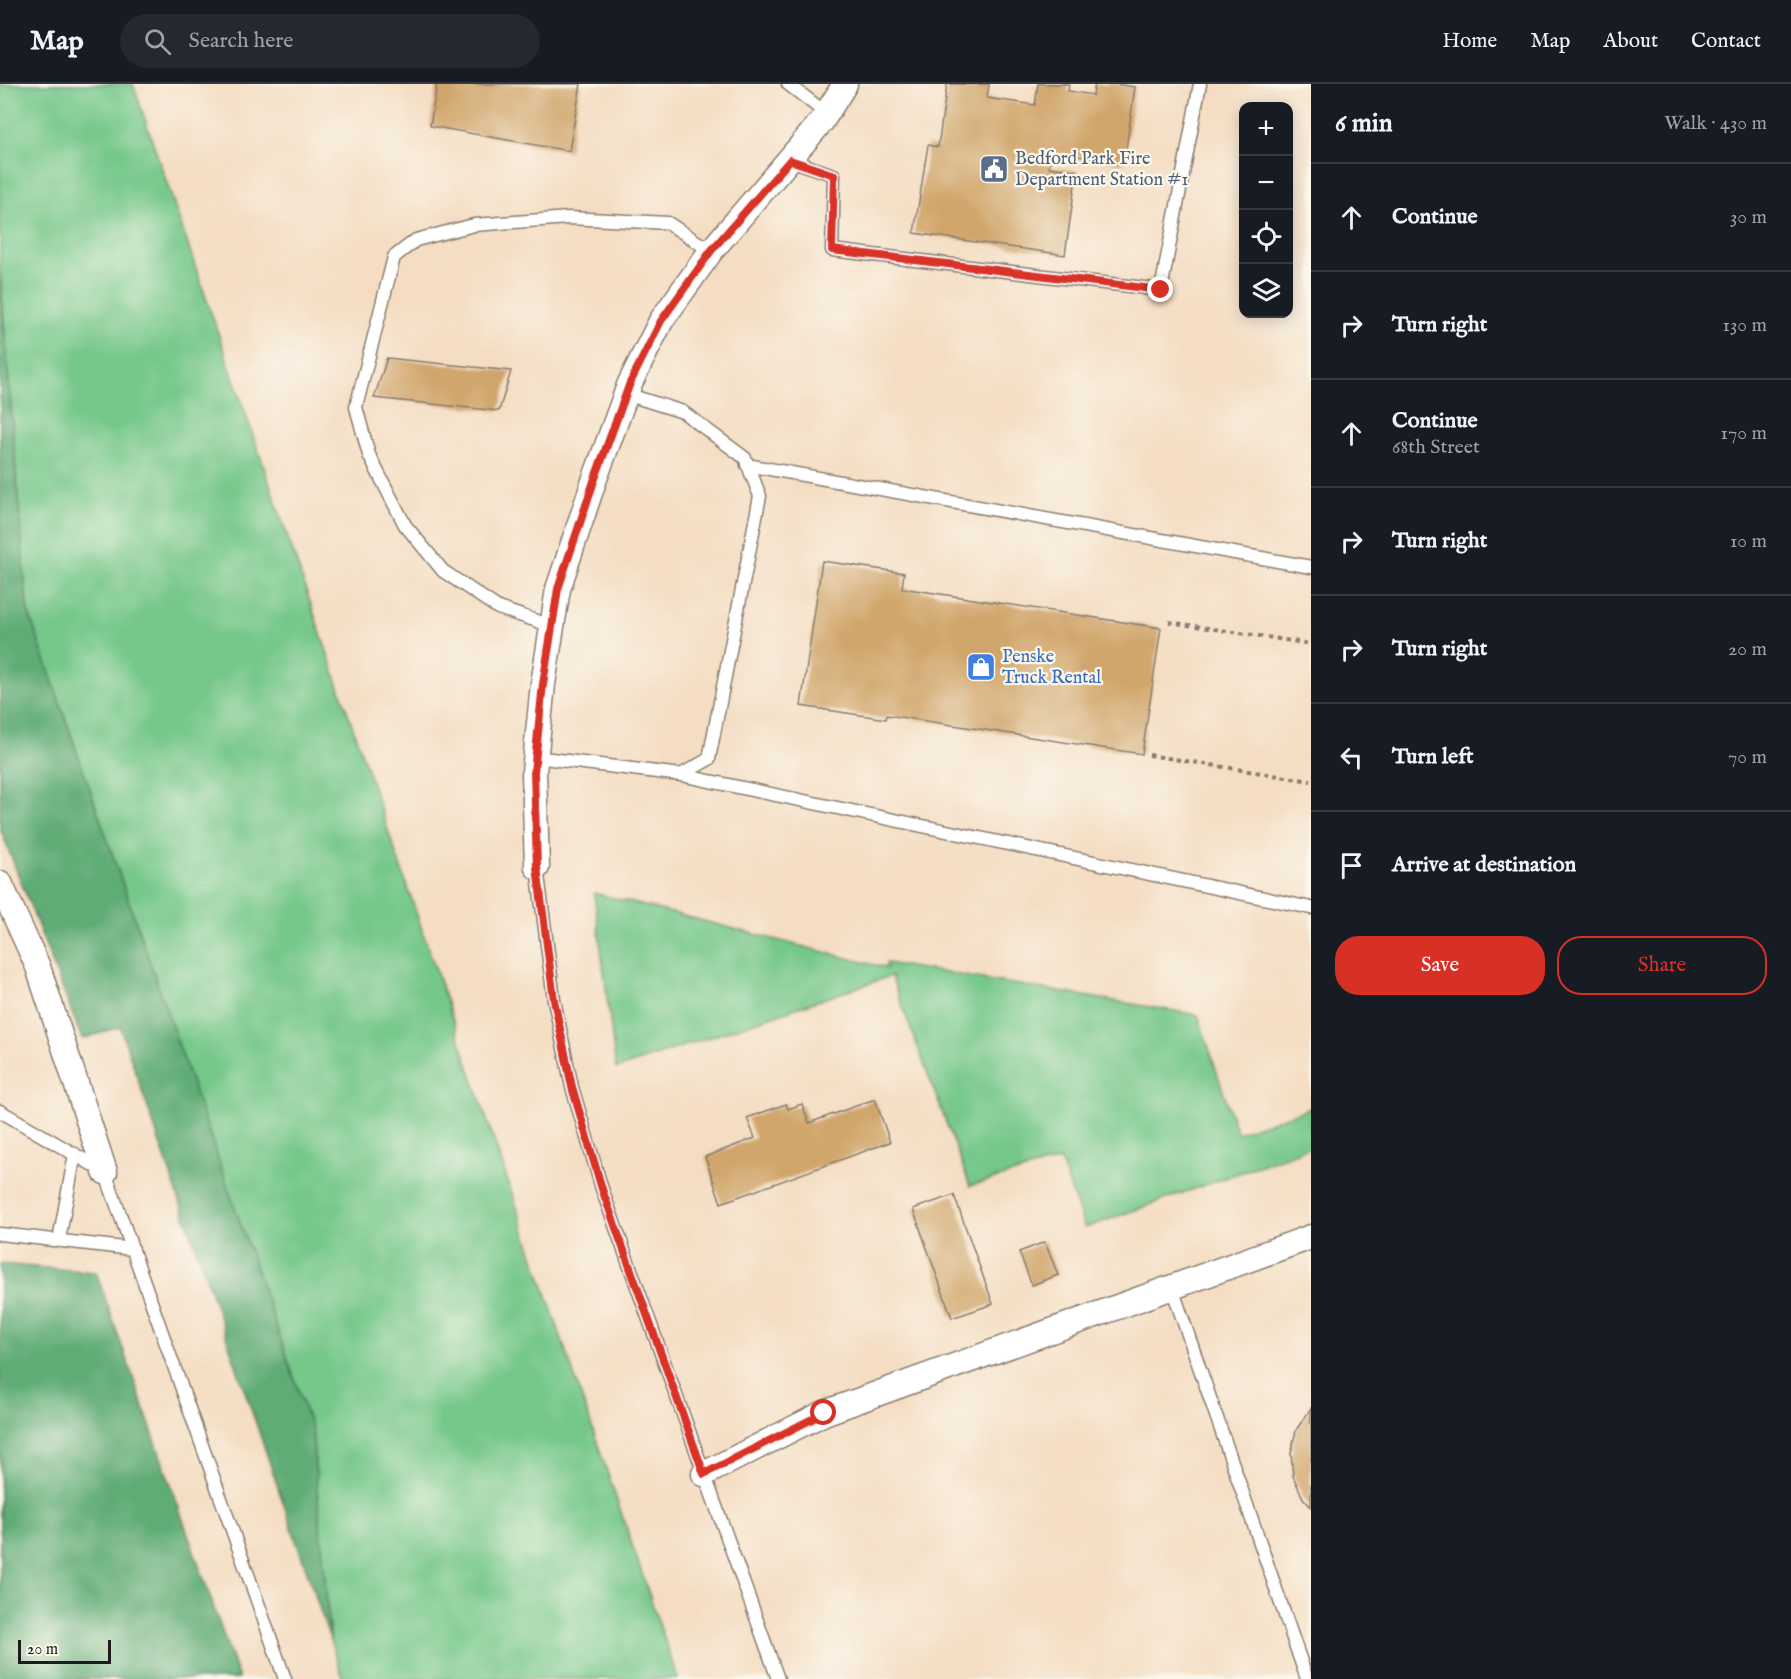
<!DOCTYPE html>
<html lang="en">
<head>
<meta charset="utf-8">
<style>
	body { margin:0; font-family:"IM FELL English",serif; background:#242831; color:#f1f3f6 }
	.controls { position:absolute; right:18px; top:18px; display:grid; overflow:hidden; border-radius:12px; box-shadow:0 3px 15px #0003 }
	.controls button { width:54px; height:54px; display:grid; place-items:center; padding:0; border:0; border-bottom:2px solid #363941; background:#171b24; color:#f1f3f6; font:30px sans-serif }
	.scale { position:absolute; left:18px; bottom:15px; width:93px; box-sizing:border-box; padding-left:6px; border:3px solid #1c1c1c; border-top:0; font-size:16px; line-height:21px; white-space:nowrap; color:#1c1c1c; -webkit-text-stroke:4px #fbf7ec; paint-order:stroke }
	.stop { position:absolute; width:18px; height:18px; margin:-14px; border:4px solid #d93025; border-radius:50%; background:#fff }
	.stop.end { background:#d93025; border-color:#fff; box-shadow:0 2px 6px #0008 }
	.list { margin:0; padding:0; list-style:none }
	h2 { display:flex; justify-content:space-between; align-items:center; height:78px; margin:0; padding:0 24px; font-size:26px }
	h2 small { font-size:20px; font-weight:400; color:#9ea1a6 }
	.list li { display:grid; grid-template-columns:39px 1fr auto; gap:18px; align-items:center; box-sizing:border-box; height:108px; padding:0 24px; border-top:2px solid #363941 }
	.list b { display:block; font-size:22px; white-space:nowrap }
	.list p { margin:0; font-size:20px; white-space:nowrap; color:#9ea1a6 }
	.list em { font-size:20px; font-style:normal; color:#9ea1a6 }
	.actions { display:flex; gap:12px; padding:18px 24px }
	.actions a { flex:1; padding:14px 0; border:2px solid #d93025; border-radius:24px; text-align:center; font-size:21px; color:#d93025 }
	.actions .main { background:#d93025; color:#fff }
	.icon { flex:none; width:33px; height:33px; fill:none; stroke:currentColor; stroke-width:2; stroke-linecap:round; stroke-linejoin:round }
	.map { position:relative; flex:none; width:1311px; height:1595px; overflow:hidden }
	header { display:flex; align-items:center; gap:36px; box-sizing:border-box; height:84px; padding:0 30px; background:#171b24; border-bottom:2px solid #363941 }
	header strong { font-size:28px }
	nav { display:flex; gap:33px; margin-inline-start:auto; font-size:21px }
	.search { width:420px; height:54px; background:#242831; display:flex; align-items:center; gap:15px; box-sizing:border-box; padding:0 21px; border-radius:33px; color:#9ea1a6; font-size:22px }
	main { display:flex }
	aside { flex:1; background:#171b24 }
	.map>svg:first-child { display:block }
	.green { fill:#74c78a; stroke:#487253; stroke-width:1.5 }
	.forest { fill:#5fac76; stroke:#3e6449; stroke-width:1.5 }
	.building { fill:#d1a66c }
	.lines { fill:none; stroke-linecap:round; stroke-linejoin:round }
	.service-casing { stroke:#887c6f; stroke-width:15 }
	.minor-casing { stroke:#887c6f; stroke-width:27 }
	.path { stroke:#887c6f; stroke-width:4; stroke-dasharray:4.5 4.5; stroke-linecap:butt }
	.service { stroke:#fff; stroke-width:12 }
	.minor { stroke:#fff; stroke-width:24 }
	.route { stroke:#d93025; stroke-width:8 }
	.labels { text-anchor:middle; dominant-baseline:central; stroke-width:4.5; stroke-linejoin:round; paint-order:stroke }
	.service-label { font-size:18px; fill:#4e5e75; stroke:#fbf7ec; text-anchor:start }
	.shop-label { font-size:18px; fill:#366cbe; stroke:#fbf7ec; text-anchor:start }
</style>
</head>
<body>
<header>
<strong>Map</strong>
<div class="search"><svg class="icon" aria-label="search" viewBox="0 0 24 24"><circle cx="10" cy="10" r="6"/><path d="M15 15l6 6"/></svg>Search here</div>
<nav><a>Home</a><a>Map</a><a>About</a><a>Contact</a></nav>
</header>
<main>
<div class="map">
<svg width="1311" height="1595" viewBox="0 0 1311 1595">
	<rect width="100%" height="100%" fill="#fbf7ec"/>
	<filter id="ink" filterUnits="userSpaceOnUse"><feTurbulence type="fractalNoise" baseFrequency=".0167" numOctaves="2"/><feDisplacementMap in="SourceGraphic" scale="12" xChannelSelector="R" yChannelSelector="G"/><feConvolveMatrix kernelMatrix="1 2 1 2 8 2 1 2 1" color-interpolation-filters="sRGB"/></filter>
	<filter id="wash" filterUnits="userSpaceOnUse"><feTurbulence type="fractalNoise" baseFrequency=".008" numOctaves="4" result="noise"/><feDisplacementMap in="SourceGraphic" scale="24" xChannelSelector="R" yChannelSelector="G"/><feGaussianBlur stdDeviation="1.35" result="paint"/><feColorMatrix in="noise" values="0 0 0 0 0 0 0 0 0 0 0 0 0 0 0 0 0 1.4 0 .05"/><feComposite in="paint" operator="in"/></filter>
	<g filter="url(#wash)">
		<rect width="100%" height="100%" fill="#f4ddc2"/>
		<path class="green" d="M0,0H133L678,1595H343L330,1555L312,1346L27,524L0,188Z
			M594,809L887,884L886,879L1198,931L1237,1049L1311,1024V1063L1085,1144L1060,1076L970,1102L891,892L616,985Z"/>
		<path class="forest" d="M0,188L27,524L312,1346L330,1555L120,943L82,955L0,744Z
			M0,1180L96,1188L239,1595H0Z"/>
		<g id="blocks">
			<path class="building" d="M437,0H581L569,67L430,42Z
				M947,0H989L987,14L1035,21L1038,0H1069L1068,7L1093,11L1095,0H1114L1135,3L1124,79L1051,68L1049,83L1077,87L1065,171L914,149L928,61L938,63Z
				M387,274L511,287L499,327L374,314Z
				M822,477L904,489L902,504L1161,544L1142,670L887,631L886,635L801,622Z
				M875,1015L890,1058L721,1119L705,1073L755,1054L747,1034L786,1020L788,1025L802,1020L809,1039Z
				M954,1111L993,1220L952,1234L913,1125Z
				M1045,1158L1058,1191L1032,1201L1019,1168Z
				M1311,1324V1423L1303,1414L1293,1392L1291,1369L1296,1346Z"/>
		</g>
	</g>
	<g filter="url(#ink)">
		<use href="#blocks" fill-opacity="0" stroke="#887c6f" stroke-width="1.5"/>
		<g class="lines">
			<g class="service-casing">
				<path id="service" d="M788,0L827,30
					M790,76L834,91L832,166L1161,206L1200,0
					M747,381L1311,483
					M552,542L498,524L443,487L405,441L369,371L356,323L394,173L416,156L474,141L569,134L668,139L711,167
					M535,673L681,691L709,675L760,412L745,374L683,328L626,310
					M681,691L1311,824
					M537,783L554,916L572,1003L602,1105L778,1595
					M0,1027L105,1088L285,1595
					M0,1150L133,1165
					M59,1156L75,1070
					M1172,1204L1307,1595"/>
			</g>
			<g class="minor-casing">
				<path id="minor" d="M537,783L534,688L543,600L558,505L594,397L630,299L661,237L711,167L822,37L845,0
					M0,799L38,883L105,1088
					M704,1390L824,1329L1311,1153"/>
			</g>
			<path class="path" d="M1169,538L1311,560
				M1149,671L1311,697"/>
			<use href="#service" class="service"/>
			<use href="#minor" class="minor"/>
		</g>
	</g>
	<g class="lines" filter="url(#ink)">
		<path class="route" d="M824,1329L704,1390L602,1105L572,1003L554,916L537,783L534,688L543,600L558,505L594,397L630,299L661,237L711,167L790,76L834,91L832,166L1161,206"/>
	</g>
	<defs>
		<g id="civic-square" transform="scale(1.5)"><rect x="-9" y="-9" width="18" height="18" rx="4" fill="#5c6f8a" stroke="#fbf7ec"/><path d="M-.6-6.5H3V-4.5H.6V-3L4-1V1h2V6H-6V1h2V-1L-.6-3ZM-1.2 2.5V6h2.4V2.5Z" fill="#fff"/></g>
		<g id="shop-square" transform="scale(1.5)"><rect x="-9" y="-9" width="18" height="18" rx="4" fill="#3f7fe0" stroke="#fbf7ec"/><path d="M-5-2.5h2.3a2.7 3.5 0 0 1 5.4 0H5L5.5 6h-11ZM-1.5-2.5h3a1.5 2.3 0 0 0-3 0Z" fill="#fff"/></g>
	</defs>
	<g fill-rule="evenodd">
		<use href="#civic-square" x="994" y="85"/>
		<use href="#shop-square" x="981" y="583"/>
	</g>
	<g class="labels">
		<g class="service-label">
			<text x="1015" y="75">Bedford Park Fire<tspan x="1015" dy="21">Department Station #1</tspan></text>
		</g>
		<g class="shop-label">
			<text x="1002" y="573">Penske<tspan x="1002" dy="21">Truck Rental</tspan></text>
		</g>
	</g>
</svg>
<div class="controls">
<button>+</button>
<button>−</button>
<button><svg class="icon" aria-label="locate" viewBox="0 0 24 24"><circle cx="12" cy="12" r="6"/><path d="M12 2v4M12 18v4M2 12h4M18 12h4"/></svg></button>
<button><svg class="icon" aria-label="layers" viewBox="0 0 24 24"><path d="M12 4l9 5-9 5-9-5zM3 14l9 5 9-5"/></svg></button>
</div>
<div class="scale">20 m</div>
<div class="stop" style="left:824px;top:1329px"></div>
<div class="stop end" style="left:1161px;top:206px"></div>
</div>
<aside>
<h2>6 min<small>Walk · 430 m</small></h2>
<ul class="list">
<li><svg class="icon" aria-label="ahead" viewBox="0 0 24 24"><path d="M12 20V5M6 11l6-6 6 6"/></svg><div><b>Continue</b></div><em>30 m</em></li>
<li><svg class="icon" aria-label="right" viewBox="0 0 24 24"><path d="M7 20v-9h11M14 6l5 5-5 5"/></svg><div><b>Turn right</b></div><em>130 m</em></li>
<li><svg class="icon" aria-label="ahead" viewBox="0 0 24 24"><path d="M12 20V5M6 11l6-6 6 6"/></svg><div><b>Continue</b><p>68th Street</p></div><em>170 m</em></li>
<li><svg class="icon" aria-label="right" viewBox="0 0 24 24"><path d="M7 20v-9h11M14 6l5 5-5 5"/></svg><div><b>Turn right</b></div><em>10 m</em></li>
<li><svg class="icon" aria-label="right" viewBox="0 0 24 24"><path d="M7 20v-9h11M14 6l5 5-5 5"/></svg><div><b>Turn right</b></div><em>20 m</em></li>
<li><svg class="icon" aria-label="left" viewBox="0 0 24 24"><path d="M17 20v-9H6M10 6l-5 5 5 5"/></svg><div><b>Turn left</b></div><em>70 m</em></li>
<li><svg class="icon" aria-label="arrive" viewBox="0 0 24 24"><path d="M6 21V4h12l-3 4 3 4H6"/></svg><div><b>Arrive at destination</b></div></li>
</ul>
<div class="actions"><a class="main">Save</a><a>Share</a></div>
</aside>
</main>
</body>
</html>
